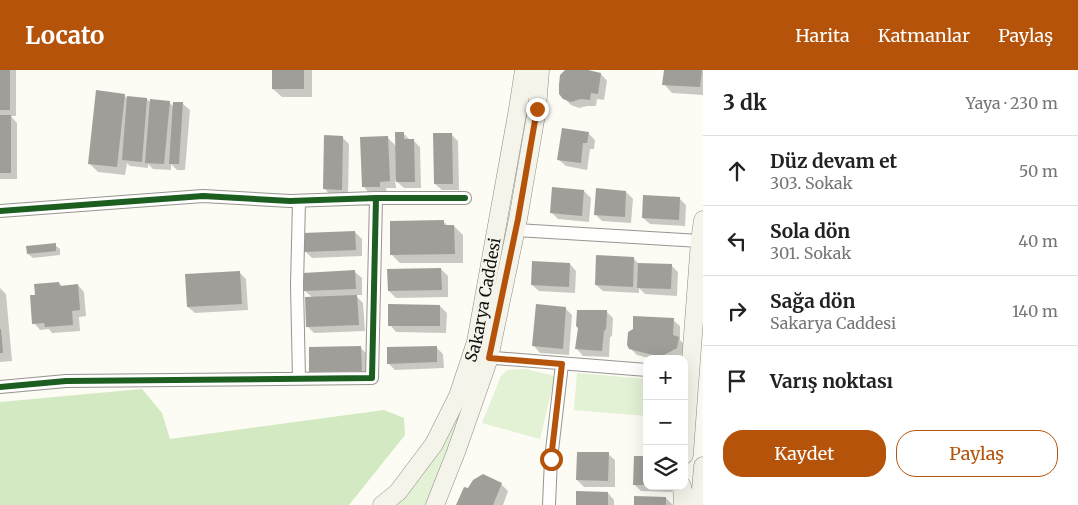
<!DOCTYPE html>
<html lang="tr">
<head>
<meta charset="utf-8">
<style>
	body { margin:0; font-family:Merriweather,serif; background:#f6f6f6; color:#222 }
	.controls { position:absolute; right:15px; bottom:15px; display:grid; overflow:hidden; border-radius:10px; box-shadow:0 5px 20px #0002 }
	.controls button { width:45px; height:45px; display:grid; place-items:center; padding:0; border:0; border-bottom:1px solid #e0e0e0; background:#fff; color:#222; font:25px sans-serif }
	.stop { position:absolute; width:15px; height:15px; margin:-11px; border:4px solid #b45309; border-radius:50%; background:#fff }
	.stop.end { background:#b45309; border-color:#fff; box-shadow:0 1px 5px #0008 }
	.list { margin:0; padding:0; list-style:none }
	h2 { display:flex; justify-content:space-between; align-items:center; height:65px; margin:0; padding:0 20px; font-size:21px }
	h2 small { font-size:16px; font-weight:400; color:#767676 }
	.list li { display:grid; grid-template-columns:32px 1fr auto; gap:15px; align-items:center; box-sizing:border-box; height:70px; padding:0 20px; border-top:1px solid #e0e0e0 }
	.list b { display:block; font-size:19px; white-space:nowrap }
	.list p { margin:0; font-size:16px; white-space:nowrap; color:#767676 }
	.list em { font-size:16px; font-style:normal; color:#767676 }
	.actions { display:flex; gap:10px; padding:15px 20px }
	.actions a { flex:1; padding:11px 0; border:1px solid #b45309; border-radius:20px; text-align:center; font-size:18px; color:#b45309 }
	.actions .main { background:#b45309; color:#fff }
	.icon { flex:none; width:28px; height:28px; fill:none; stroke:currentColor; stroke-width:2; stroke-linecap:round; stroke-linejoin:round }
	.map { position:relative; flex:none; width:703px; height:435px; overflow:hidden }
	header { display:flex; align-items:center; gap:30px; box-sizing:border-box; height:70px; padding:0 25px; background:#b45309; color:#fff }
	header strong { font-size:24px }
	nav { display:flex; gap:28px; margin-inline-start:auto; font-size:18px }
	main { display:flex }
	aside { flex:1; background:#fff }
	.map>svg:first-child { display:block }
	.green { fill:#e3f1d4 }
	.forest { fill:#d3e9c2 }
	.shadow { fill:#0003 }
	.building { fill:#9f9e99 }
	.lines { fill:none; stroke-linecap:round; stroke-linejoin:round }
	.street-casing { stroke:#969592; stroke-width:14 }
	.secondary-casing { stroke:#8c8c89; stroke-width:19 }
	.street { stroke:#fffefd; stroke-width:12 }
	.secondary { stroke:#f5f4ea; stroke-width:18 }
	.cycleway-casing { stroke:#fff; stroke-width:9 }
	.cycleway { stroke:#1b5e20; stroke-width:6 }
	.route { stroke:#b45309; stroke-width:6 }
	.labels { text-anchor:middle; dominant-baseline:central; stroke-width:5; stroke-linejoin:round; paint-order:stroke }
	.street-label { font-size:16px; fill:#0f0f0f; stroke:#fff }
</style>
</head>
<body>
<header>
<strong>Locato</strong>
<nav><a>Harita</a><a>Katmanlar</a><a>Paylaş</a></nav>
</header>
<main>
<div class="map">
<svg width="703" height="435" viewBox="0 0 703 435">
	<rect width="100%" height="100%" fill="#fcfbf4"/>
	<path class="green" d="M525,299L555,306L540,369L482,353L501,306L507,300Z
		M577,303L647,309V346L574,340Z
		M462,341L428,435H393L445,369Z"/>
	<path class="forest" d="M142,319L162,343L170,369L384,340L404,348L405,365L349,435H0V332Z"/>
	<path class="shadow" d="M0,0H16V46H11L17,53V109H0Z
		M273,0H312V27H282L273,19Z
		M568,0H586L601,4L607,11L604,30L597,29L596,36H587L579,38L571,35L564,28Z
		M665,0H703V25L672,23L664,14Z
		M124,25L128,29H147L151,33L169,32L174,37L183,34L190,40L185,100H177L171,94V100L153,99L148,94V98L130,96L127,93L125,105L98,102L89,93Z
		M403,63L410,70H413L420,77L421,118H404L395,110L396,118H386L387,123L370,124L364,117L387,67L396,76Z
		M588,63L595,70L594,79H590L587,100L566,96L559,90Z
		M451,64L458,71L459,120H442L435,114Z
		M342,67L349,74L348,126H331L325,119Z
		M584,121L591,128L589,152L558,149L551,142Z
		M626,122L633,129L631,153L602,151L595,144Z
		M679,128L686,135L685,156L650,154L643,148Z
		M443,151L449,157L454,156L463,165V193H400L392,185Z
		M355,162L362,169V186L312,188L305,181Z
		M55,175L60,179V185L33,188L28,184Z
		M633,188L639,194L671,195L678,202L677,226L645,224L639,218V223L603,221L596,215Z
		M570,194L576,201L575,223L539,221L532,215Z
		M441,199L448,206V227L396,228L389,221Z
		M239,202L246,209L248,240L195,243L188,237Z
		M355,202L362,208V225H355L363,233L365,261L314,263L307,256L313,228L305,221Z
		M59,213L63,217L78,215L84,222L86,246L79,247L80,261L52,263L49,259L40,260L34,253L37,226Z
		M0,218L6,224L12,291L0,292Z
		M440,236L447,243L446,263L396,262L390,255Z
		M565,238L572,245L569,285L540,283L534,276Z
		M606,241L613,248L612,266L610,267L609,287L583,286L577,279Z
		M673,250L680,256V270L685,275L683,285L676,289H652L637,285L630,278Z
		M360,277L367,284L368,307L317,308L311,302Z
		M436,277L443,284L444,298L395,300L388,293Z
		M608,384L615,390V417H584L577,410Z
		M647,388V416H672V422L641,421L634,414Z
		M483,405L502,415L508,421L503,435H458L468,420Z
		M608,423L614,430V435H577Z
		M666,428L673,435H635Z"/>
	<path class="building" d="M0,0H10V40H0Z
		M272,0H304V19H272Z
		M565,0H588L601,3L598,24L591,23L590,30L580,29L571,32L563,29L559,24V15L560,5Z
		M664,0H702L700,17L662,15Z
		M96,20L125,24L117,97L88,94Z
		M127,26L147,28L142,92L122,90Z
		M150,29L170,31L164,94L145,93Z
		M173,32H183L179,94H169Z
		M0,45H11V103H0Z
		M562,58L589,62L587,73H583L581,93L557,90Z
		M395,62H404V69H414L415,112H396Z
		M433,63H452L453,114H434Z
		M324,65L343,66L342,120L323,119Z
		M388,66L390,111L380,112V117H362L360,67Z
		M552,117L584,120L582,146L550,143Z
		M596,118L626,121L625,147L594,145Z
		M643,125L680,127L679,150L642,148Z
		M444,150V155H454L455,184L390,185V151Z
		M355,161L356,180L304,182L303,163Z
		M56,173V181L27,184L26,176Z
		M596,185L634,187L633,217L595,215Z
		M532,191L570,193L569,217L531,215Z
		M638,193L672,194L671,219L637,218Z
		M441,198L442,220L388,221L387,199Z
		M355,200L356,219L304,221L303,203Z
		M240,201L242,234L187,237L185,204Z
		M59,212L60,216L78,214L80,240L72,241L73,255L45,257L44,253L32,254L30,225H35L34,214Z
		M357,225L359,255L306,257L305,227Z
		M388,234L440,235V256H388Z
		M536,234L566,237L563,279L532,276Z
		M577,240H607L606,259L604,261L602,281L575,279L578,258L576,256Z
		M633,246L674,248L673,265L679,267L677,278L664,285L657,286L629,279L627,275L628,262L633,259Z
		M0,259H1L3,283H0Z
		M361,276L362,301L309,302V277Z
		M437,276V292L387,294V277Z
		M577,382H609L608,411L576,410Z
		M634,386H647V415H633Z
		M483,404L502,413L493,435H456L464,417L468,418L473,410Z
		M576,421L608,422V435H576Z
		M634,426L666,427V435H634Z"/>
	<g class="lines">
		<g class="street-casing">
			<path id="street" d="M299,131L297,215L299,309
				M0,141L203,126L290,131L376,128H465
				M516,160L700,171
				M482,287L647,300
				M0,317L66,311L372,308L376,128
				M549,435L551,389L562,294"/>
		</g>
		<g class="secondary-casing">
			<g id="secondary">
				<path d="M684,385L700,171L703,150"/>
				<path d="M682,416L683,435"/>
				<path id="s1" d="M382,435L398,422L434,374L458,326L476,272L518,39L524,0"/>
				<path d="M435,435L456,382L489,288L518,149L537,39L540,0"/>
				<path d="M692,435L701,420L703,396"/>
			</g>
		</g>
		<use href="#street" class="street"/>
		<use href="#secondary" class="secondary"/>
		<g class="cycleway-casing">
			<path id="cycleway" d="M0,141L203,126L290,131L376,128H465
				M0,317L66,311L372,308L376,128"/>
		</g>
		<use href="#cycleway" class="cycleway"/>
	</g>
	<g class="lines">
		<path class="route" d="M537,39L518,149L489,288L562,294L551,389"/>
	</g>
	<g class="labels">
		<g class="street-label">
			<text stroke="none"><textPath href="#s1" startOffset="234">Sakarya Caddesi</textPath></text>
		</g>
	</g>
</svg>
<div class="controls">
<button>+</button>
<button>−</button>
<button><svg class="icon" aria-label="layers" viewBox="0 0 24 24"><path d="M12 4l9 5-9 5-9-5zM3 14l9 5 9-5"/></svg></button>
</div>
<div class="stop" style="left:551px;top:389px"></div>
<div class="stop end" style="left:537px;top:39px"></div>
</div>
<aside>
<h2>3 dk<small>Yaya · 230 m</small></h2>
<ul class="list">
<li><svg class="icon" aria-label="ahead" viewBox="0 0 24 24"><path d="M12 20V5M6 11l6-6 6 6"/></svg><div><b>Düz devam et</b><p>303. Sokak</p></div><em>50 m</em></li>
<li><svg class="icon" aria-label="left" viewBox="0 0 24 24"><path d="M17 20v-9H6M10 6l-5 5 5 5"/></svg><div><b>Sola dön</b><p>301. Sokak</p></div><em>40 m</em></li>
<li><svg class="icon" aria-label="right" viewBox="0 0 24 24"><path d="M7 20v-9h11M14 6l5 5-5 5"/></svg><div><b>Sağa dön</b><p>Sakarya Caddesi</p></div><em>140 m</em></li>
<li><svg class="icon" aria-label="arrive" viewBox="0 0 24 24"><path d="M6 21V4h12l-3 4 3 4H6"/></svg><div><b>Varış noktası</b></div></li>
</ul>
<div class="actions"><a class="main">Kaydet</a><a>Paylaş</a></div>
</aside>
</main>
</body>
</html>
